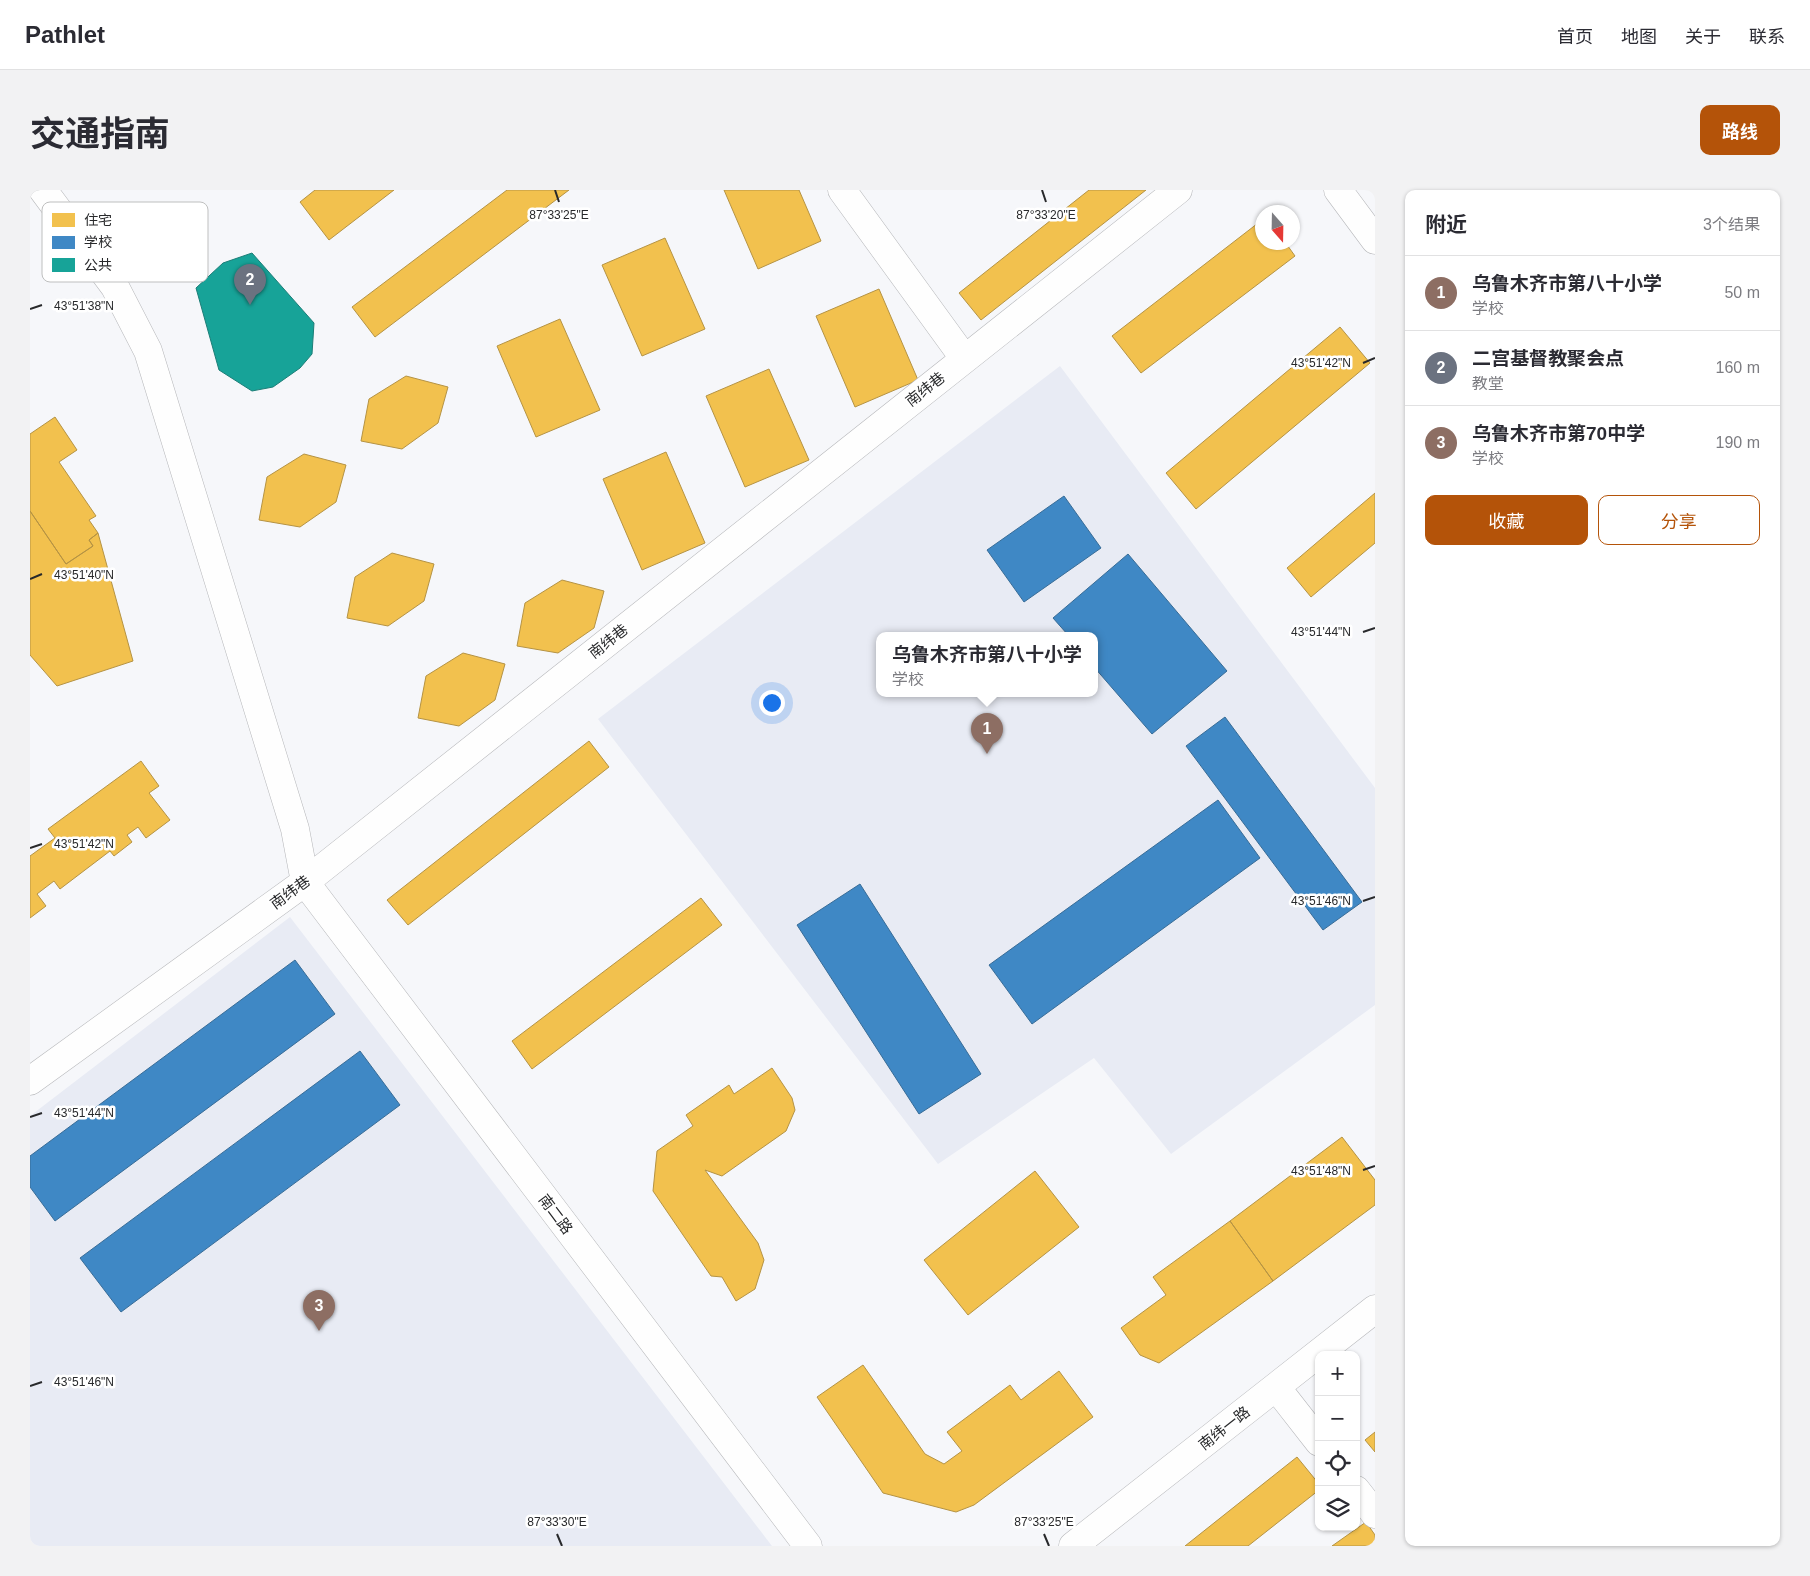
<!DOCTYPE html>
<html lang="zh">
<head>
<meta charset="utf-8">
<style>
	body { margin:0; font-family:Helvetica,"Noto Sans SC",sans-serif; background:#f2f2f3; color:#2b2b33 }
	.controls { position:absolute; right:15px; bottom:15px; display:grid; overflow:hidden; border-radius:10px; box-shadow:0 1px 4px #0004 }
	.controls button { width:45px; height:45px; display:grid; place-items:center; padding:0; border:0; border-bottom:1px solid #e1e1e2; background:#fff; color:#2b2b33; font:25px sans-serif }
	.compass { position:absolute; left:1225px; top:15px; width:45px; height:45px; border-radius:50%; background:#fff; box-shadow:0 1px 4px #0004; rotate:160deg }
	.you { position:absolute; left:741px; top:512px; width:18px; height:18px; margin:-12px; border:4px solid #fff; border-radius:50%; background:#1a73e8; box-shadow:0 0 0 8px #1a73e833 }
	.badge { display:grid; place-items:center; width:32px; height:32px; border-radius:50%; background:#b45309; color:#fff; font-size:16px; font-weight:700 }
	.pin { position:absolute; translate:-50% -41px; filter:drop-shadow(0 1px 2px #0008) }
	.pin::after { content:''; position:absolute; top:26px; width:18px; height:15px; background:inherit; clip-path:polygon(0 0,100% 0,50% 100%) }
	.popup { position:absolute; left:846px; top:442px; width:222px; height:65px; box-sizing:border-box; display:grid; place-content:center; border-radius:10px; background:#fff; filter:drop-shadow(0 1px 4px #0005); font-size:16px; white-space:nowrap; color:#7c7c81 }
	.popup b { font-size:19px; color:#2b2b33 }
	.popup::after { content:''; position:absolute; left:50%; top:100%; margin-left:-10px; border:10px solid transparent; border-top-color:#fff }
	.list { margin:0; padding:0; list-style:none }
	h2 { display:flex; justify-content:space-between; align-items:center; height:65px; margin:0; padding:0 20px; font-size:21px }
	h2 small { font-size:16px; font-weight:400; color:#7c7c81 }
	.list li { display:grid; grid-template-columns:32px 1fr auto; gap:15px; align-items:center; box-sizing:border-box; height:75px; padding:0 20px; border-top:1px solid #e1e1e2 }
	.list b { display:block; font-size:19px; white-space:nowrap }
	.list p { margin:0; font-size:16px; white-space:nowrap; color:#7c7c81 }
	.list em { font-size:16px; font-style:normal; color:#7c7c81 }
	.actions { display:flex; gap:10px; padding:15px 20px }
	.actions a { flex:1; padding:11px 0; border:1px solid #b45309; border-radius:10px; text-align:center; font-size:18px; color:#b45309 }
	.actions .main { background:#b45309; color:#fff }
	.icon { flex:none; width:28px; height:28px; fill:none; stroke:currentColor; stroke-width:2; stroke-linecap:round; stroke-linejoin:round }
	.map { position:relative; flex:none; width:1345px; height:1356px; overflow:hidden; border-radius:10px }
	header { display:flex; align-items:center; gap:30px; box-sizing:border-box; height:70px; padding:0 25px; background:#fff; border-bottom:1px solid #e1e1e2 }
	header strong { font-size:24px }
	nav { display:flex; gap:28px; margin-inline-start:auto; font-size:18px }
	.intro { display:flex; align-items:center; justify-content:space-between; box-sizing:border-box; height:120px; padding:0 30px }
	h1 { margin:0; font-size:35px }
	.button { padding:12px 22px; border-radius:10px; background:#b45309; color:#fff; font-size:18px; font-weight:700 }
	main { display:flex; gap:30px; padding:0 30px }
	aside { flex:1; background:#fff; border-radius:10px; box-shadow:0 1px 4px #0004 }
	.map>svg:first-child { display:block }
	.built { fill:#e8ebf4; fill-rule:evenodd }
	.homes { fill:#f2c14e; stroke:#b59344 }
	.schools { fill:#3f88c5; stroke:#386c97 }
	.public { fill:#17a398; stroke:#1c7e77 }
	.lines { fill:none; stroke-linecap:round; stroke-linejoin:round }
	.minor-casing { stroke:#b6b7ba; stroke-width:29 }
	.minor { stroke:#fefefe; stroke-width:28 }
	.ticks { fill:none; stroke:#28292b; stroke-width:2 }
	.labels { text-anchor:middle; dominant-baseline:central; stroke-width:5; stroke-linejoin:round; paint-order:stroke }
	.street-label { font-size:15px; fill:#28292b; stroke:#fff }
	.key { fill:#fff; stroke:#bebfbf; stroke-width:1 }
	.key-label { font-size:14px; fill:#28292b }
	.ticks-label { font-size:12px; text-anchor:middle; fill:#28292b; stroke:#fff; stroke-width:5; stroke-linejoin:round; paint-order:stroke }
</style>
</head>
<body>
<header>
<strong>Pathlet</strong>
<nav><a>首页</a><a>地图</a><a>关于</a><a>联系</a></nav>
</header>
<div class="intro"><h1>交通指南</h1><a class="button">路线</a></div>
<main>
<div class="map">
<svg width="1345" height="1356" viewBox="0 0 1345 1356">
	<rect width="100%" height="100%" fill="#f6f7fa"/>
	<path class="built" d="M1030,176L1345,598V815L1141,964L1064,868L908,974L568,529ZM850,445H1064V503H850Z
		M260,727L742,1356H0V926Z"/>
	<path class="homes" d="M285,0H364L299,50L270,12Z
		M477,0H539L345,147L322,117Z
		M694,0H769L791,51L728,79Z
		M1059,0H1116L951,130L929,103Z
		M1232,30V52H1255L1265,66L1111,183L1082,146Z
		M635,48L675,139L612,166L572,75Z
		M849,99L888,190L825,217L786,126Z
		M530,129L570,220L506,247L467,156Z
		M1310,137L1340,173L1166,319L1136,283Z
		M739,179L779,270L715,297L676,206Z
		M376,186L418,197L408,233L372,259L331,251L339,209Z
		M25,227L47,260L29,272L66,326L59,330L68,343L59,350L63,356L36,374L0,321V244Z
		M636,262L675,353L612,380L573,289Z
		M274,264L316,275L306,312L270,337L229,330L237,287Z
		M1345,303V353L1281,407L1257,378Z
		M0,321L36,374L63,356L59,350L68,343L103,471L27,496L0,465Z
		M362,363L404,374L394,411L358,436L317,428L325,387Z
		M532,390L574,401L564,438L528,463L487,456L495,413Z
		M433,463L475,474L465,510L429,536L388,528L396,486Z
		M559,551L579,577L378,735L357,710Z
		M111,571L129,596L119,603L140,630L116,648L108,637L97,645L102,652L84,666L80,661L30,699L24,691L7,704L16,716L0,728V666L25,648L18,639Z
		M671,708L692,735L502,879L482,851Z
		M742,878L762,908L765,920L756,941L692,986L675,980L728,1053L734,1070L725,1099L706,1111L692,1087L681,1086L623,1001L627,961L663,936L656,925L699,895L704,904Z
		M1312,947L1345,990V1015L1243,1091L1200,1031Z
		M1005,981L1049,1037L938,1125L894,1070Z
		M1200,1031L1243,1091L1129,1173L1110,1165L1091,1138L1136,1105L1123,1087Z
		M833,1175L895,1264L914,1274L932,1261L917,1242L980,1195L991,1210L1029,1181L1063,1227L944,1315L926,1322L853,1303L787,1207Z
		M1345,1242V1262L1335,1250Z
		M1267,1267L1289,1294V1300L1218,1356H1155Z
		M1336,1332L1345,1345V1356H1302Z"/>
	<path class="schools" d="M1034,306L1071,358L994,412L957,360Z
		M1098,364L1197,481L1122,544L1064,477V445H1038L1023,428Z
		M1195,527L1332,712L1293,740L1156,556Z
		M1188,610L1230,668L1002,834L959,775Z
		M830,694L951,884L889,924L767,735Z
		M265,770L305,824L25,1031L0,997V966Z
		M330,861L370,915L91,1122L50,1068Z"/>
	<path class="public" d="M222,63L284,133L282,164L270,178L243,197L222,201L189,180L166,98L193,73Z"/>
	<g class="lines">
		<g class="minor-casing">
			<path id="minor" d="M13,0L85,97L118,161L265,639L275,692L778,1356
				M812,0L934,168
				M1308,0L1345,50
				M0,891L275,692L1148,0
				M1246,1197L1289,1252
				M1326,1300L1345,1324
				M1043,1356L1345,1119"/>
		</g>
		<use href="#minor" class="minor"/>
	</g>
	<path class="ticks" d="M525,0L529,12M1012,0L1016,12M0,119L12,115M1333,173L1345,168M0,389L12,384M1333,442L1345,438M0,658L12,654M1333,711L1345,707M0,927L12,923M1333,980L1345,976M0,1196L12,1192M527,1344L532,1356M1014,1344L1019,1356"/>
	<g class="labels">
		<g class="street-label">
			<text transform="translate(895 199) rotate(-38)">南纬巷</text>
			<text transform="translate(578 451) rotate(-38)">南纬巷</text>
			<text transform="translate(260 702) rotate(-36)">南纬巷</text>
			<text transform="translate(526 1024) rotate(53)">南二路</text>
			<text transform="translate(1194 1238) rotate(-38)">南纬一路</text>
		</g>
	</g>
	<rect x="12" y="12" width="166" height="80" rx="8" class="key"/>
	<rect x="22" y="23" width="23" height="14" fill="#f2c14e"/>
	<rect x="22" y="46" width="23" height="13" fill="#3f88c5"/>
	<rect x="22" y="68" width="23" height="14" fill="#17a398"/>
	<g class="key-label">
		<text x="54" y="35">住宅</text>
		<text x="54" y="57">学校</text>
		<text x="54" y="80">公共</text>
	</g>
	<g class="ticks-label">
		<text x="529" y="29">87°33'25"E</text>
		<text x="1016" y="29">87°33'20"E</text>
		<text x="54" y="120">43°51'38"N</text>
		<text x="1291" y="177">43°51'42"N</text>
		<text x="54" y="389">43°51'40"N</text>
		<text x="1291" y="446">43°51'44"N</text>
		<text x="54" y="658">43°51'42"N</text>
		<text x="1291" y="715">43°51'46"N</text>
		<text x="54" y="927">43°51'44"N</text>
		<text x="1291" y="985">43°51'48"N</text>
		<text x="54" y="1196">43°51'46"N</text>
		<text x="527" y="1336">87°33'30"E</text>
		<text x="1014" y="1336">87°33'25"E</text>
	</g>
</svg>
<div class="controls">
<button>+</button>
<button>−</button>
<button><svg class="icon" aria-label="locate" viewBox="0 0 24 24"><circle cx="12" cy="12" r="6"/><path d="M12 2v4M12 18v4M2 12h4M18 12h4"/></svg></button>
<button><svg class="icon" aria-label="layers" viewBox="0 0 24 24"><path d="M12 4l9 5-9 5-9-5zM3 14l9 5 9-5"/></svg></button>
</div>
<svg class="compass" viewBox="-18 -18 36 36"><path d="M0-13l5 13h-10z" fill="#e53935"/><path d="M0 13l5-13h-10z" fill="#7c7c81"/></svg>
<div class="you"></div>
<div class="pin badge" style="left:957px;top:564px;background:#8d6e63">1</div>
<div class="popup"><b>乌鲁木齐市第八十小学</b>学校</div>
<div class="pin badge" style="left:220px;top:115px;background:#6b7280">2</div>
<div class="pin badge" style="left:289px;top:1141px;background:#8d6e63">3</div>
</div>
<aside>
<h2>附近<small>3个结果</small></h2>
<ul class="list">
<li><span class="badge" style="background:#8d6e63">1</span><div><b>乌鲁木齐市第八十小学</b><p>学校</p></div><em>50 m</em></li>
<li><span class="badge" style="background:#6b7280">2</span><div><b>二宫基督教聚会点</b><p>教堂</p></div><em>160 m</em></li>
<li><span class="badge" style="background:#8d6e63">3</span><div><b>乌鲁木齐市第70中学</b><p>学校</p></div><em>190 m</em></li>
</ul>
<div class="actions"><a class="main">收藏</a><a>分享</a></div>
</aside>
</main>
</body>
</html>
